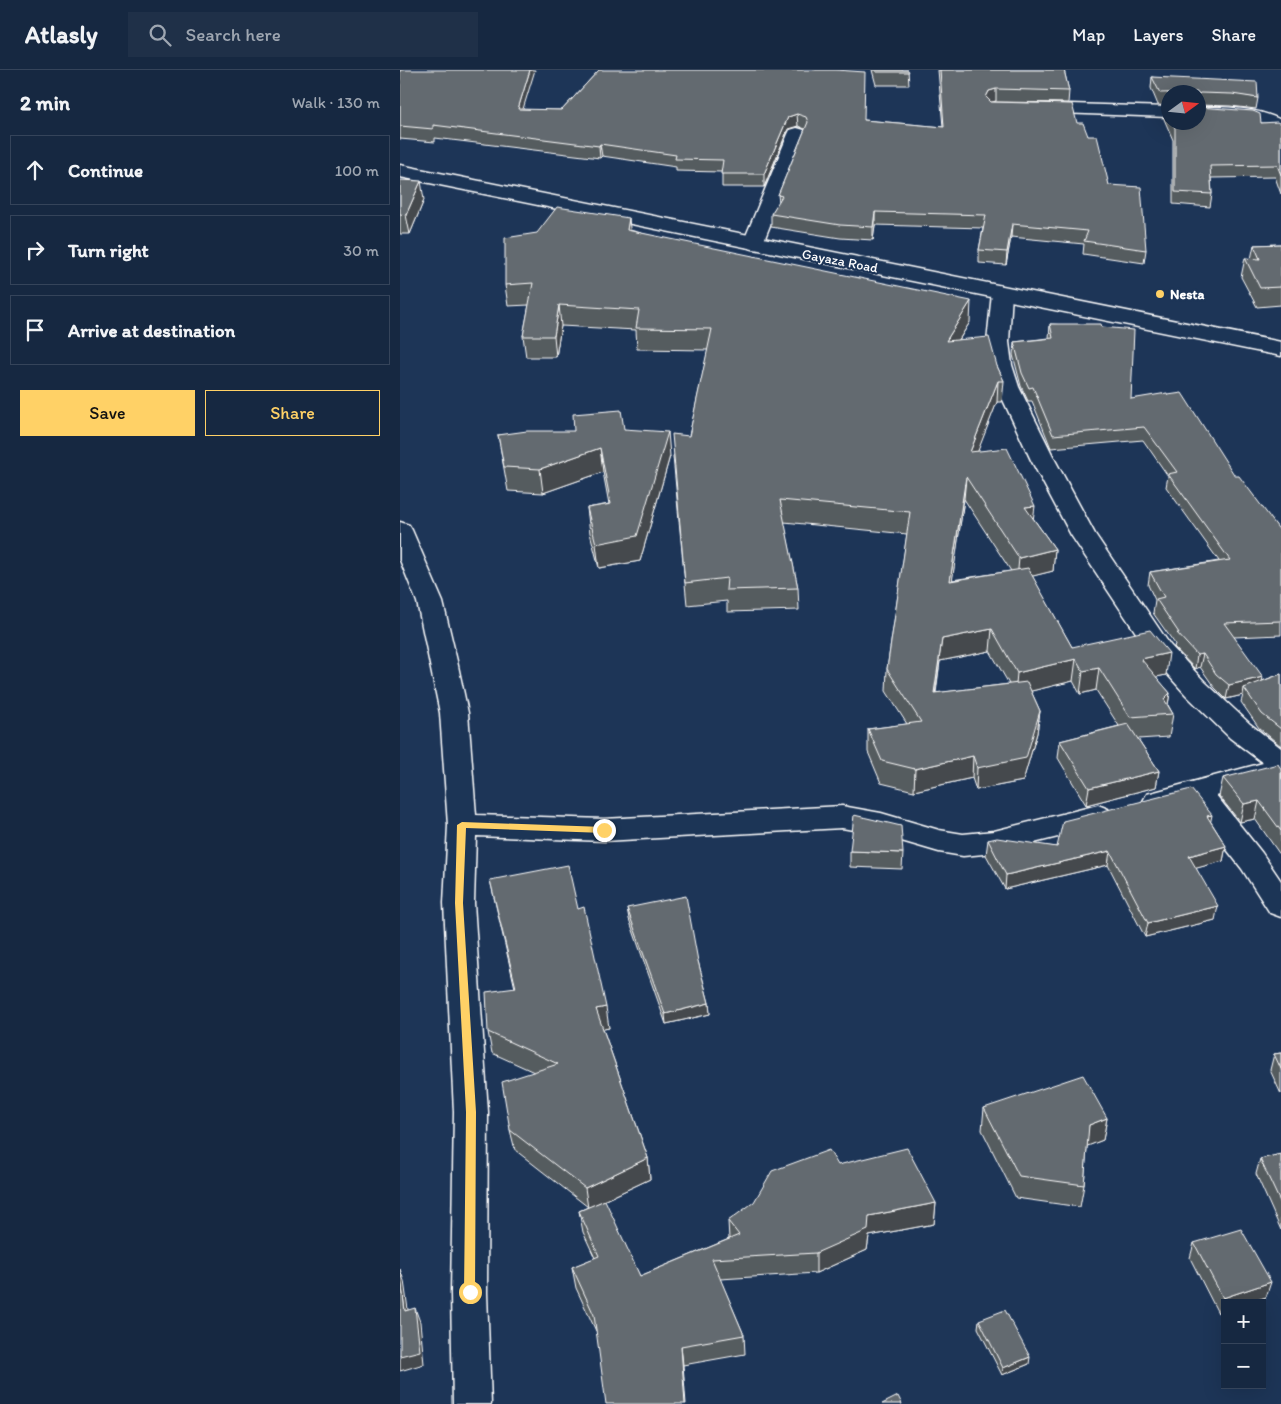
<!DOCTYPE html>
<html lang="en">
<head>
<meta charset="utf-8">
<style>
	body { margin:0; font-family:Itim,sans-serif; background:#1f3048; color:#f1f3f6 }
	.controls { position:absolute; right:15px; bottom:15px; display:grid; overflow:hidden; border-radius:0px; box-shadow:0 5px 20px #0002 }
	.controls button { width:45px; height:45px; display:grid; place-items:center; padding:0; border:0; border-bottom:1px solid #35445a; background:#162841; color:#f1f3f6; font:25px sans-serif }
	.compass { position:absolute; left:761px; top:15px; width:45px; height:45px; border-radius:50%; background:#162841; box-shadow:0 5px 20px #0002; rotate:75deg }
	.stop { position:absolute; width:15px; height:15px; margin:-11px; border:4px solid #ffd166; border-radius:50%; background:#fff }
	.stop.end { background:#ffd166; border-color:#fff; box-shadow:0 1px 5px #0008 }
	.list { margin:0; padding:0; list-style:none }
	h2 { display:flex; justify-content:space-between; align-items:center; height:65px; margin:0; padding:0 20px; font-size:21px }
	h2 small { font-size:16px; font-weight:400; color:#9ea6b1 }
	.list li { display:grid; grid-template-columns:32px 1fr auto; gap:15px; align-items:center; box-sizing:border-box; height:70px; margin:0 10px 10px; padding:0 10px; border:1px solid #35445a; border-radius:0px }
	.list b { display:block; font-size:19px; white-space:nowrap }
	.list em { font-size:16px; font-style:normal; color:#9ea6b1 }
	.actions { display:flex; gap:10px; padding:15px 20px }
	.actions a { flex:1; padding:11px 0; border:1px solid #ffd166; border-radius:0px; text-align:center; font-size:18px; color:#ffd166 }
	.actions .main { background:#ffd166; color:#111 }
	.icon { flex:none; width:28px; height:28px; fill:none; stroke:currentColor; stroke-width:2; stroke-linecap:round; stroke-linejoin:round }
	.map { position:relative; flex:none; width:881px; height:1334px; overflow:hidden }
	header { display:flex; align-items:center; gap:30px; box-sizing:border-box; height:70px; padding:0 25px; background:#162841; border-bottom:1px solid #35445a }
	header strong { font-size:24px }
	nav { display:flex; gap:28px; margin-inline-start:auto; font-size:18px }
	.search { width:350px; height:45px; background:#1f3048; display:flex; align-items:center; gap:12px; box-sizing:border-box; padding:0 18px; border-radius:0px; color:#9ea6b1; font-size:19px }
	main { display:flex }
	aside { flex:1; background:#162841 }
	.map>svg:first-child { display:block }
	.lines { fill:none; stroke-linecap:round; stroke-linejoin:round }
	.minor-casing { stroke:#fff; stroke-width:3 }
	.major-casing { stroke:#fff; stroke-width:3 }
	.minor { fill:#1d3557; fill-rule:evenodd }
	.major { fill:#1d3557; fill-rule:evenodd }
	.wall { fill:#555b5f; stroke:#fff; fill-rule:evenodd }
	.shaded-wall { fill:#454a4e; stroke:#fff }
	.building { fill:#636a6f; stroke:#fff }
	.route { fill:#ffd166 }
	.poi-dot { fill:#ffd166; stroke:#1d3557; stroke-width:2 }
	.labels { text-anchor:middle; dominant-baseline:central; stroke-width:4.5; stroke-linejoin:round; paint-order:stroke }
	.far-street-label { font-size:14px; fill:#fff; stroke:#1d3557 }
	.far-poi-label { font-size:14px; font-weight:bold; fill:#fff; stroke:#1d3557; text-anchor:start }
</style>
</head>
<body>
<header>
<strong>Atlasly</strong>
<div class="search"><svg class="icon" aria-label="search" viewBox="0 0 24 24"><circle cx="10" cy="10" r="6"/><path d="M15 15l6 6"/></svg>Search here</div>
<nav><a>Map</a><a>Layers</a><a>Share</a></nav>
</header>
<main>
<aside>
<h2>2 min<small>Walk · 130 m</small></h2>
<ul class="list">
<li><svg class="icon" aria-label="ahead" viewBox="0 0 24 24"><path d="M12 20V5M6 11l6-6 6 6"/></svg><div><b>Continue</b></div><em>100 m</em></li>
<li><svg class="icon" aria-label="right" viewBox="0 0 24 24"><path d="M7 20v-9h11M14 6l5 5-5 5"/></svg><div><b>Turn right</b></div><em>30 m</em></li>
<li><svg class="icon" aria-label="arrive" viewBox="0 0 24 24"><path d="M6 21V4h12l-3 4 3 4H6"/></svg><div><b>Arrive at destination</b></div></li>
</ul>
<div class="actions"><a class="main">Save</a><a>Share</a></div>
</aside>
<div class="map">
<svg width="881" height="1334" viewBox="0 0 881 1334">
	<rect width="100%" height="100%" fill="#1d3557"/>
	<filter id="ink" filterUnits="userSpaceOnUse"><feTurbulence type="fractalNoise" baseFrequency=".02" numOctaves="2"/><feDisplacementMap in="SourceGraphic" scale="10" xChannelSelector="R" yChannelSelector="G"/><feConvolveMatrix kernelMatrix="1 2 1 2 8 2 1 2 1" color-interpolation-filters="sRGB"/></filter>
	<g filter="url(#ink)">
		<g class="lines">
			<g class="minor-casing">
				<path id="minor" d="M638,33L768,37V47L632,42L629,38L632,34Z
					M798,37C826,37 856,37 881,50V65L852,51L798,47Z
					M397,58L404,60L406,64L363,173L360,177L353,179L346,177L343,173L388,64L390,60Z
					M602,217L609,219L612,223L609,272L612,295L619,317L655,390L695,464L770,575L804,611L850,654L881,678V708L816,725L862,783L881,811V847L870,843L842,799L790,732L757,741L747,738L743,731L747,724L863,693L830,668L786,625L752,587L671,465L631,390L597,317L590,295L587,272L592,223L595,219Z
					M0,452L9,455L12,460L43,532L57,591L68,643L76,745L204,749L442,736L481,743L539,760L563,764L594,761L698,735L708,739L712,746L708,753L698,757L594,783L563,786L539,782L481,765L442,758L204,771L76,766L74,833L88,1042L87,1223L91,1334H53L51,1223L54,1042L44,833L48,755L40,643L17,532L0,490Z"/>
			</g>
			<g class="major-casing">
				<path id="major" d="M0,95L881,272V286L0,107Z"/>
			</g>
			<use href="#minor" class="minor"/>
			<use href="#major" class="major"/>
		</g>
		<path class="wall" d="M0,0L123,40H162L199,0L464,50L543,57L538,0H664L669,21L668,33L594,32L677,53L688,66L709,115L746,180L744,193L683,184L684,174L611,167L606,195L579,193V180L583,158L475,155L473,170L440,168L371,157V144L379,132L378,125L405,59L398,56L388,59L364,117H322V102L276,101V97L202,86L200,88L35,68V72L0,69Z
			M472,0H508L509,15H476Z
			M752,7L858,28L856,39L830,36L798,35V22H768V36L758,35L751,18Z
			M765,37H768V52L861,53L881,54V124L875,107L811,108L812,124L810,137L773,134V70L764,49Z
			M0,110L24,130L10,164H0Z
			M230,160L570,252L559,270L597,296L604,311L602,332H597L577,382L633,448L655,479L653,501L632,506L672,577L766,605L756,607L770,623L768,635L773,644L769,667L738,669L759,701L756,717L686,735L658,688L660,671L719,656L696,620L680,624L673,611L631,621L640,641L637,663L623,711L576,720L572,708L514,721L481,713L468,682V659L507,654L486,621L487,599L507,464L384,452L398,518L399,540L327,542V531L287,535L273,386L289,366L308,280L237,279L236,260L161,256L156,287H126L123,266L129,235L108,236L105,215ZM564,429L611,501L552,510ZM590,581L609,614L536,623L540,591Z
			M881,174V235L857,237L841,207L845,188L851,189L854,175Z
			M650,254L702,257L731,329L835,406L881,462V565L834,567L862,611L881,604V676L859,658L841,632L843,625L826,629L814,617L800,597L795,599L774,577L775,574L753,543L755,530L748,515L750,502L819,491L766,417L768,406L743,370L651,378L632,331H628L621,316L613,285L614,272L649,268Z
			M224,359L270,386L240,491L199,498L190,463L187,438L209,434L203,402L143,423L108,421L98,365Z
			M881,699V786L855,749L840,752L819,726L823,708Z
			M811,752L826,776L823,791L796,798L815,850L745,867L708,795L605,819L586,785L588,770L657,777Z
			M450,781L503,783L502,799L450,797Z
			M90,810L178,839L209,958L203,959L248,1088L250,1109L201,1132L240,1206L329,1169L328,1151L438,1095L536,1133L534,1154L469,1166L467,1180L416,1203L320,1209L344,1265L345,1284L283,1295L196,1261L176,1218L172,1197L195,1188L183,1162L179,1141L188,1137L115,1080L110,1060L134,1002L92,983L88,962L115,918Z
			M227,838L298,891L309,933L310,944L266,954L229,849Z
			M881,983V1024L870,1000L874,984Z
			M584,1038L707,1048L703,1070L687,1076L684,1115L680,1137L616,1128L582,1060Z
			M881,1084V1160L856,1104L860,1089Z
			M794,1173L866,1227L848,1233H825L818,1243L790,1188Z
			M579,1250L629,1294L602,1305L578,1258Z"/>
		<path class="shaded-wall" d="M130,0H135L119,52L118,39Z
			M596,19V31L588,33L586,27L589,21Z
			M397,44L398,56L388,59L364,117V104L388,47Z
			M200,74L202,86L200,88L199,76Z
			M21,111L24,130L10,164L6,145Z
			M475,142V155L473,170V157Z
			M229,148L231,169L227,160Z
			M612,154L611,167L606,195L607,182Z
			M571,231L570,252L545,292L546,271Z
			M159,235L161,256L156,287L154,266Z
			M598,311L597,332L569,404L570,382Z
			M268,362L270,386L240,491L199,498L196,474Z
			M200,378L203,402L143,423L140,399Z
			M566,407L564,429L549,533L550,511Z
			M635,436L632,458L625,437Z
			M655,479L653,501L617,510L619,488Z
			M592,559L590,581L540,591L532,645L534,623L542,569Z
			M769,583L766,605L738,611L741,589Z
			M803,584L800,597L795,599L797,585Z
			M676,589L673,611L615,625L617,603Z
			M699,598L696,620L680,624L683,601Z
			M863,607L860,621L844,618L843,625L826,629L829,615Z
			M770,623L766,645L764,629Z
			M640,641L637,663L623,711L576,720L577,698Z
			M573,686L572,708L514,721L515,699Z
			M759,701L756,717L686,735L689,718Z
			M859,731L855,749L840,752L844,734Z
			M812,745L809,760L807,746Z
			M826,776L823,791L786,801L789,786Z
			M710,781L708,795L605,819L606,805Z
			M818,836L815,850L745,867L748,853Z
			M309,933L310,944L266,954L265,944Z
			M206,937L209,958L199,960L196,939Z
			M707,1048L703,1070L685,1077L689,1055Z
			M248,1088L250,1109L188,1138L185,1118Z
			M536,1133L534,1154L469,1166L467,1180L416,1203V1183L469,1146Z
			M0,1199L4,1211L10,1254L5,1241Z
			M871,1212L866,1227L848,1233H825V1241L818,1243L823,1228Z
			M15,1238L20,1252L24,1294L0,1301V1286Z
			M281,1276L283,1295L286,1334H285Z
			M630,1287L629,1294L602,1305L603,1298Z"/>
		<path class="building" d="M0,0H130L118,39L162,40L199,0H436L465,2L464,50L544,57L540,0H664L669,21L596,19L589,21L586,27L591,32L672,34L677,53H683L688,66H697L709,115L741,117L746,180L684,171L688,161L612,154L607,182L579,180L586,145L475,142L473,157L440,155L371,144L382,126L378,125L408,52L406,47L397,44L388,47L364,104H321L323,90L275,89L276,85L200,74L199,76L33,55V59L0,56Z
			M475,0H508L509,2H476Z
			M752,7L857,12L858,28L832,24L800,23L798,25V22L760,23Z
			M765,37H768V44Z
			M798,37L853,41L860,44L861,53L877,52L881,54V105L877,95L810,96L812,124L775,122V58L772,52H798Z
			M0,110L21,111L6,145L0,144Z
			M157,137L229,148L227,160L571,231L546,271L589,267L597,296L604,311H598L570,382L607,378L635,436L625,437L655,479L619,488L566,407L550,511L628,498L672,577L750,560L769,583L741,589L770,623L764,629L773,644L730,647L699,598L683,601L676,589L617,603L592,559L542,569L534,623L627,612L640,641L626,688L577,698L573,686L515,699L482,691L468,659L521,652L487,599L510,442L380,430L398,518L326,520L327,508L285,513L272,364L289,366L312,259L236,258L239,240L159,235L154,266H123L133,213L105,215V168L137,163Z
			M881,174V217L860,218L845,188L860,189L854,175Z
			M650,254H701L702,257L734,260L731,329L767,323L768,325L782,323L835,406H839L881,462V551L824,553L863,607L829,615L816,604L803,584L797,585L777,563H779L756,529L764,527L750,502L830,490L768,404L777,402L744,357L653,365L633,317L629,318L622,303L614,272L653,268Z
			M221,340L224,359L268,362L237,466L196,474L187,438L211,434L200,378L140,399L104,397L98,365L127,361H174L173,344Z
			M881,604V659L862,644L844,618Z
			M728,654L759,701L689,718L660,671Z
			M878,694L881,699V761L859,731L844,734L823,708Z
			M791,719L812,745L807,746L826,776L789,786L818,836L748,853L710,781L606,805L588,770L597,768L657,777L663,751Z
			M454,745L501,756L503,783L450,781Z
			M168,795L178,839L184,837L206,937L196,939L248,1088L185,1118L110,1060L102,1012L158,994L88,962L86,922L116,918L90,810Z
			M286,826L298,891L309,933L265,944L227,838Z
			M881,983V999L874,984Z
			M683,1005L707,1048L689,1055L684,1115L619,1106L584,1038Z
			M507,1078L536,1133L469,1146L468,1160L416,1183L312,1189L344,1265L281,1276L285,1334H206L194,1245L172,1197L199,1186L179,1141L205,1130L240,1206L339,1165L328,1151L354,1132L372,1101L429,1080L438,1095Z
			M881,1084V1134L860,1089Z
			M841,1159L871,1212L823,1228L794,1173Z
			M0,1202L5,1241L15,1238L20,1281L0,1286Z
			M605,1240L630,1287L603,1298L579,1250Z
			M498,1326L502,1334H482Z"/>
	</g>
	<path class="route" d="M62,752L204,757L209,760L204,763L66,758L63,833L76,1042L75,1222L70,1227L64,1222L66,1042L55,833L57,755Z"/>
	<circle class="poi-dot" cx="760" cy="224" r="5"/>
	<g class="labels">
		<g class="far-street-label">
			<text transform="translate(440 191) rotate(11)">Gayaza Road</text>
		</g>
		<g class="far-poi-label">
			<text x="770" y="224">Nesta</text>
		</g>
	</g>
</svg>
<div class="controls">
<button>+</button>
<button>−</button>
</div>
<svg class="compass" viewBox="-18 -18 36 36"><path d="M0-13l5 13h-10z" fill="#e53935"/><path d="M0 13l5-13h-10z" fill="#9ea6b1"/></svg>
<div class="stop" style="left:70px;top:1222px"></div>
<div class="stop end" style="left:204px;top:760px"></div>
</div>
</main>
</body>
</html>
